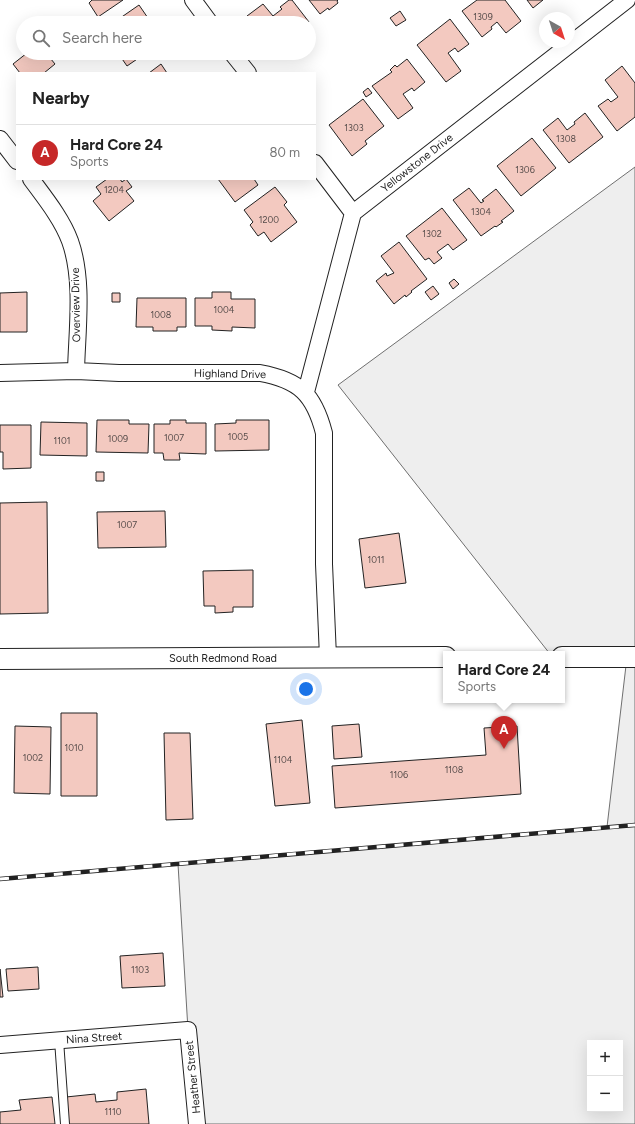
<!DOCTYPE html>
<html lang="en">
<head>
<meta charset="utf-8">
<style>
	body { margin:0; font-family:Figtree,sans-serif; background:#f2f2f2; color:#222 }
	.controls { position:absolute; right:12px; bottom:12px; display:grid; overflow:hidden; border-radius:0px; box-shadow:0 4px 16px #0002 }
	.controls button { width:36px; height:36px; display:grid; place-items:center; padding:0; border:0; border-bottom:1px solid #e0e0e0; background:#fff; color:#222; font:20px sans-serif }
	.compass { position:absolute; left:539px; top:12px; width:36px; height:36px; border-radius:50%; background:#fff; box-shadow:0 4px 16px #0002; rotate:141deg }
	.you { position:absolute; left:306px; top:689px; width:14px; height:14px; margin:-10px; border:3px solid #fff; border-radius:50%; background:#1a73e8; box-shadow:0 0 0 6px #1a73e833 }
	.badge { display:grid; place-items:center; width:26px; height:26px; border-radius:50%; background:#c62828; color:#fff; font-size:13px; font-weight:700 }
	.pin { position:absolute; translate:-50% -33px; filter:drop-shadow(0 1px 2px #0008) }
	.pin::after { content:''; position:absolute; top:21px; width:14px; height:12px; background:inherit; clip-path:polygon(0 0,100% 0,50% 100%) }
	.popup { position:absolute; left:443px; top:651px; width:122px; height:52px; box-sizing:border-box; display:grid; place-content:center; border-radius:0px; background:#fff; filter:drop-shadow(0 1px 3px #0005); font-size:13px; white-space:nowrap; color:#767676 }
	.popup b { font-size:15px; color:#222 }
	.popup::after { content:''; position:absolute; left:50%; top:100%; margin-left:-8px; border:8px solid transparent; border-top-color:#fff }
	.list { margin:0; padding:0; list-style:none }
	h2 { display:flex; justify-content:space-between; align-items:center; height:52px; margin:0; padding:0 16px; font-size:17px }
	h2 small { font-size:13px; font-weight:400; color:#767676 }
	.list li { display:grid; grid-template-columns:26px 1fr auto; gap:12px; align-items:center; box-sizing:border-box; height:56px; padding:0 16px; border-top:1px solid #e0e0e0 }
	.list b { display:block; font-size:15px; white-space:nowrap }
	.list p { margin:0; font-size:13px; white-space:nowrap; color:#767676 }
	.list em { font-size:13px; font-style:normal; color:#767676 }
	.icon { flex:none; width:22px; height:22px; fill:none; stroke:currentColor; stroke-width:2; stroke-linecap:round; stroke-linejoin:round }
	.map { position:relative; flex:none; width:635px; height:1124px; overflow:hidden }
	.search { position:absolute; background:#fff; box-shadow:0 4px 16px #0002; left:16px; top:16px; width:300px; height:44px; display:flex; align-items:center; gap:10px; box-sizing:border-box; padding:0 14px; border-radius:22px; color:#767676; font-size:15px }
	.panel { position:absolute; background:#fff; box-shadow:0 4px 16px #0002; left:16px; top:72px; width:300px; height:108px; border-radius:0px }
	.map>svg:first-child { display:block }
	.green { fill:#eee; stroke:#6f6f6f; fill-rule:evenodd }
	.building { fill:#f3c9c0; stroke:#222 }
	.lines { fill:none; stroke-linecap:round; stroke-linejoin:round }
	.service-casing { stroke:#222; stroke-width:10 }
	.minor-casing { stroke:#222; stroke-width:18 }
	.tertiary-casing { stroke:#222; stroke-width:22 }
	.service { stroke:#fff; stroke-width:8 }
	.minor { stroke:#fff; stroke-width:16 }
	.tertiary { stroke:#fff; stroke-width:20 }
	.rail-casing { stroke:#222; stroke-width:4.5 }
	.rail { stroke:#fff; stroke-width:3; stroke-dasharray:9; stroke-linecap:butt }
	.labels { text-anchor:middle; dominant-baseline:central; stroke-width:3; stroke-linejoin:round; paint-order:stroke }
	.number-label { font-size:9px; fill:#564c4a }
	.street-label { font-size:11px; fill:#222; stroke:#fff }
</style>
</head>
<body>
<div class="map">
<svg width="635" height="1124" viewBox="0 0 635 1124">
	<rect width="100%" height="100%" fill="#fff"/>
	<path class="green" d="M635,167V656L550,654L338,385Z
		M627,657H635V1124H197L188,1030L178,864L607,827ZM590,1043H620V1109H590Z"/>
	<path class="building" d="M92,0H123L98,17L89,3Z
		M289,0H292L309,22L307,23H253L247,16L263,4L273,16L282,9L280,7Z
		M309,0H338L337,1L338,3L329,10L328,8L320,14Z
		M477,0H505L521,21L506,33L497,22L491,27L492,29L482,37L462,11Z
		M527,0H543L533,8Z
		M139,5L150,21L147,23H113Z
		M400,11L406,20L396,26L390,18Z
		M450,19L469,44L458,52L455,48L448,53L461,71L446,82L417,45Z
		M27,53H46L55,64L44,73H20L13,64Z
		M118,53H146L127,66Z
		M407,59L425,82L414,91L412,88L403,94L413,108L398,119L372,86L392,72L390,70L395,65L397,67Z
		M161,64L167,73H149Z
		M622,66L635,83V117L617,131L598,106L608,99L611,102L618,97L605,80Z
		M368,88L372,93L366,97L363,92Z
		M363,99L384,126L365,141L367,144L352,156L329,125Z
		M585,113L603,137L569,163L543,130L558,118L567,130L575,124L574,122Z
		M532,138L556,168L521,196L497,166Z
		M107,179H120L122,182L126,179L132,187L126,191L134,201L109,221L93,201L101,194L96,187Z
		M218,179H254L258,185L235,202Z
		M275,187L287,202L284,205L297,222L271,242L264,232L258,236L250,225L253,222L244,210Z
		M469,188L481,203L484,201L482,200L496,189L514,211L501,221L503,222L496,227L495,226L481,236L453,200Z
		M442,208L467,240L453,250L448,244L437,252L442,258L434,264L429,258L425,260L406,236Z
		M399,242L427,279L411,291L412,292L406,297L405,295L394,304L376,281L386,273L387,276L394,273L381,256Z
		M454,279L459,284L453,289L449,283Z
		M433,286L439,294L431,300L425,292Z
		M27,292V332H0V293Z
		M212,292H231V299H255V328L232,327V331L212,330V326H195V298H212Z
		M112,293H120V302H112Z
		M137,298H186V327H177V331H153V327H136Z
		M97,420H129V424H149L148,453L96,452Z
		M170,420H186V423H206V454L179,453L180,460H164L163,453H154V424H170Z
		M236,420H269V450L215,451V424L236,423Z
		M41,422L87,423V456L40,455Z
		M0,425H31V468L3,469V452H0Z
		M96,472H104V481H96Z
		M47,502L48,613L0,614V503Z
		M165,511L166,547L98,548L97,512Z
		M399,533L406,583L365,588L359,539Z
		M253,570V607H233V612L215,613V606H204L203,571Z
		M61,713H97V796H61Z
		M302,720L310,803L275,806L266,724Z
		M359,724L362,757L334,759L332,726Z
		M15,726L51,727L50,794L14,793Z
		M517,726L521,794L335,808L332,766L486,755L484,728Z
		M164,733H190L193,819L166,820Z
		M163,953L165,986L122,988L120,956Z
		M38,967L39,989L8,991L6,969Z
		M0,969L3,997H0Z
		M146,1089L149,1124H69L66,1097L95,1094L96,1102L117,1100V1092Z
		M52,1097L55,1124H0V1112L21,1110L19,1100Z"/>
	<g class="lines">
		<g class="service-casing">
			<path id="service" d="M59,1040L65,1124"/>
		</g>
		<g class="minor-casing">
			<path id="minor" d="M193,0L210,23
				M232,53L248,73
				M0,139L17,161
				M315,163L353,213
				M31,179C45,198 62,219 70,241C84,280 77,330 76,371
				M0,373L76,371L119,373H260C299,380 314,394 324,433V564L328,657
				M306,392L353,213L627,0
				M0,1045L188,1030L197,1124"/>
		</g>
		<g class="tertiary-casing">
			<path id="tertiary" d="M562,657H635
				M0,659L446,657"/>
		</g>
		<use href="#service" class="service"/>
		<use href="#minor" class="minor"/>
		<use href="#tertiary" class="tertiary"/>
		<g class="rail-casing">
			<path id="rail" d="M0,879L635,825"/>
		</g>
		<use href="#rail" class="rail"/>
	</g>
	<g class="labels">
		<g class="number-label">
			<text x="483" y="16">1309</text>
			<text x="354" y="127">1303</text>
			<text x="566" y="138">1308</text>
			<text x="525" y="169">1306</text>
			<text x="114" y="189">1204</text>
			<text x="481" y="211">1304</text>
			<text x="269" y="219">1200</text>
			<text x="432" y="233">1302</text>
			<text x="224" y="309">1004</text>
			<text x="161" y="314">1008</text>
			<text x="238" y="436">1005</text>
			<text x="174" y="437">1007</text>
			<text x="118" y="438">1009</text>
			<text x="62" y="440">1101</text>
			<text x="127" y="524">1007</text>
			<text x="376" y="559">1011</text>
			<text x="74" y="747">1010</text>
			<text x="33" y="757">1002</text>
			<text x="283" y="759">1104</text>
			<text x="454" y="769">1108</text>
			<text x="399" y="774">1106</text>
			<text x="140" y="969">1103</text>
			<text x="113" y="1111">1110</text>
		</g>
		<g class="street-label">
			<text transform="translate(417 163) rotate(-38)">Yellowstone Drive</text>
			<text transform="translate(76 305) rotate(-91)">Overview Drive</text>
			<text transform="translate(230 374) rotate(1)">Highland Drive</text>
			<text x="223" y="658">South Redmond Road</text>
			<text transform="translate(94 1038) rotate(-4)">Nina Street</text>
			<text transform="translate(193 1077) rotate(-96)">Heather Street</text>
		</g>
	</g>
</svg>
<div class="controls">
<button>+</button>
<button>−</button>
</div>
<svg class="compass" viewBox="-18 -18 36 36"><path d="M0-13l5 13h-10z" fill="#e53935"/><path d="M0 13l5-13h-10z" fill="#767676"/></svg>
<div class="you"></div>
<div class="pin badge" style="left:504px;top:749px">A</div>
<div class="popup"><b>Hard Core 24</b>Sports</div>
<div class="search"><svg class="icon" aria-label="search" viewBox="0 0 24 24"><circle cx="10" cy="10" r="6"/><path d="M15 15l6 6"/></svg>Search here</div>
<section class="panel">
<h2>Nearby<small></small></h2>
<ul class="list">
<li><span class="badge">A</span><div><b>Hard Core 24</b><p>Sports</p></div><em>80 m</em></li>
</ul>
</section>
</div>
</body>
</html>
